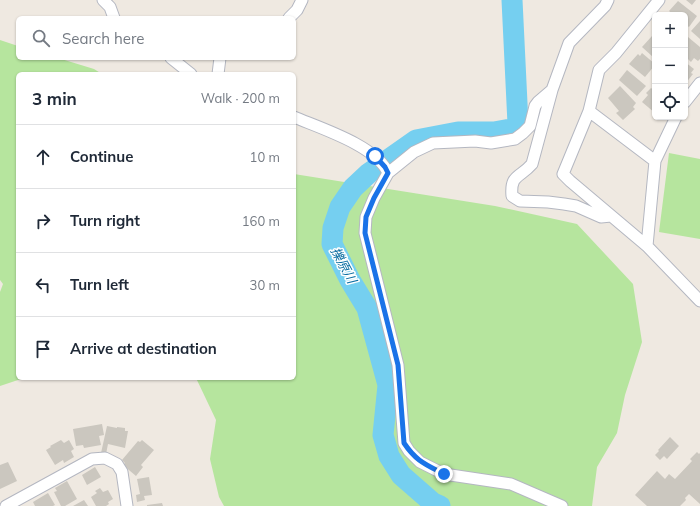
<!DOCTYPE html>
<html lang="en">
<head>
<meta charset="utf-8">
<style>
	body { margin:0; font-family:Mulish,"Noto Sans JP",sans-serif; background:#f6f6f7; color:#1f2937 }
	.controls { position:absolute; right:12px; top:12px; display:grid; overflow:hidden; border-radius:6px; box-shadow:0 1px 3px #0004 }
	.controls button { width:36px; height:36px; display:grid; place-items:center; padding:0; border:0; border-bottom:1px solid #e0e1e3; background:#fff; color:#1f2937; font:20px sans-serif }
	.stop { position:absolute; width:12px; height:12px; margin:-9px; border:3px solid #1a73e8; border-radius:50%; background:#fff }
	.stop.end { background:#1a73e8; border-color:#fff; box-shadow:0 1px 4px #0008 }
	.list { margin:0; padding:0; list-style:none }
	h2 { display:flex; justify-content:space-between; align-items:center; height:52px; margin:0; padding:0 16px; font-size:17px }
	h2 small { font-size:13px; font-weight:400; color:#747a83 }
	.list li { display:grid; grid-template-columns:26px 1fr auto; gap:12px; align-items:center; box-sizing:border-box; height:64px; padding:0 16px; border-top:1px solid #e0e1e3 }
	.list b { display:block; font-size:15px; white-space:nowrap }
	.list em { font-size:13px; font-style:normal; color:#747a83 }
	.icon { flex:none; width:22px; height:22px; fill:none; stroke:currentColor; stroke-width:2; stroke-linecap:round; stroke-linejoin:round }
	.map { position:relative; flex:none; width:700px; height:506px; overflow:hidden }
	.search { position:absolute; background:#fff; box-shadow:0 1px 3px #0004; left:16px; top:16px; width:280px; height:44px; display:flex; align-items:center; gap:10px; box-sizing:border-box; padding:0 14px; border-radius:6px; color:#747a83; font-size:15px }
	.panel { position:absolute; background:#fff; box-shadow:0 1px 3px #0004; left:16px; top:72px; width:280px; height:308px; border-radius:6px }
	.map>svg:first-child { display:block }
	.green { fill:#b6e59e }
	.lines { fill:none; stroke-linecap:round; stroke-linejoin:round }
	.river { stroke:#75cff0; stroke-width:21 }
	.building { fill:#cbc7bf }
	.minor-casing { stroke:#b4b7c1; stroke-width:13 }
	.minor { stroke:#fff; stroke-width:11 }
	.route { stroke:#1a73e8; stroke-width:5 }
	.labels { text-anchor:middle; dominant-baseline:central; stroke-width:3; stroke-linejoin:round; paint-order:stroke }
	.water-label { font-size:13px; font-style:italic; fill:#0d6fa3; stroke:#fff }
</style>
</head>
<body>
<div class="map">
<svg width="700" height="506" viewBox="0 0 700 506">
	<rect width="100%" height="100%" fill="#efe9e1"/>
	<path class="green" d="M0,40L18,46V58H58L94,69L102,74H18V378H24L0,386V292L3,284L0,280Z
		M669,153L700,159V239L659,232Z
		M294,174L495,206L577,224L633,284L642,342L625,395L617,433L597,467L592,506H224L219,497L210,459L216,420L196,378H294Z"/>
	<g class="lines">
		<path class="river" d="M440,506L433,503L401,475L389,456L383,435L388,385L367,308L350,280L332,244L333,228L340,207L353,188L369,173L416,140L458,132H494L516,128L518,124L512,0"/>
	</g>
	<path class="building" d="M686,0H696L692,5Z
		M678,1L697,16L689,27L685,24V15H674L669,11Z
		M700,21V39L691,31Z
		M652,36L655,38V55L653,57L642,47Z
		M688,37L700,47V59L698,61L694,58L691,62L685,56V40Z
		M642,53L655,64V65L645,77L629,64L638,54L640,56Z
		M685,62L694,69L691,73L693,74L685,84Z
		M627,70L646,86L637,96L619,80Z
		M620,86L636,103L633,107L635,109L623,120L616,113L619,111L608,98Z
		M651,88L655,91V113L642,102L648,95L646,93Z
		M102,424L104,435L99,436L101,445L84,448L83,445L76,446L73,429Z
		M107,426L117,428V427L125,428V431H128L125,448L108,444L106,454L101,453Z
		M670,437L679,446L667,459L664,456L660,460L655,455L659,451L658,450Z
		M61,440L64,443L69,440L74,449L71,451L74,457L64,463L63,460L55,465L46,450L51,447L50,446Z
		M142,440L154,450L141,465L143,467L136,476L123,465L125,463L122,460L138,441L140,442Z
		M697,452L699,454L700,453V504L689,494L685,498L686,500L680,506H647L635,495L657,471L665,479L669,474L675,479L692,461L690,459Z
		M8,462L17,481L0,489V465Z
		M95,467L101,477L87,485L82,475Z
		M149,477L152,495L144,496L145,500L137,502L136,495L140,494L137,479Z
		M67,481L77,499L65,506H61L54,492L57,491L55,488Z
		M100,488L103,492L108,490L113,499L108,502L109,504L106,506H96L91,497L97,493L95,491Z
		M48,493L55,505L53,506H35L33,502Z
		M84,500L88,506H73Z
		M162,503L163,506H147V505Z"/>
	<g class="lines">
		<g class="minor-casing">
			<path id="minor" d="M103,0L110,7L114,18
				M659,0L616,53L599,70L589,111L563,174L570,181L647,246L700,301
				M289,18L297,10L302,0
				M171,58L191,74
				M218,74L220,58
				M552,90L532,164C520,178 510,174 512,196L520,201L548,202L564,204L576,206L601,217L611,216
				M685,102L700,83
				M589,111L655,161
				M294,117C320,128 377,146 388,173
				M647,246L655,161L676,117
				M6,506L92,459L105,458L117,464L122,472L127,506
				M562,506L511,484L444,474L420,462L409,451L404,443L398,365L365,233L366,217L374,198L388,173L414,152L433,143L475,141L491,143L515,139L523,133L530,126L535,106L538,102L552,90L569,43L605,6L608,0"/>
		</g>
		<use href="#minor" class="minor"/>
	</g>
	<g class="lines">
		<path class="route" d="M375,156L385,167L388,173L374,198L366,217L365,233L398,365L404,443C416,461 425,464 444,474"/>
	</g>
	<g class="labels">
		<g class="water-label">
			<text transform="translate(344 265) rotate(62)">擽原川</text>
		</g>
	</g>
</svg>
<div class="controls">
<button>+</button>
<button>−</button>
<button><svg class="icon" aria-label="locate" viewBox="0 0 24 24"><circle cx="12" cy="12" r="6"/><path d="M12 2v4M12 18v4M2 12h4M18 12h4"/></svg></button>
</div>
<div class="stop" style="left:375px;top:156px"></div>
<div class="stop end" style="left:444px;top:474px"></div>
<div class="search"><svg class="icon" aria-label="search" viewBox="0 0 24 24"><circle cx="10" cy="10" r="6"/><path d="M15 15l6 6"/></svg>Search here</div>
<section class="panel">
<h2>3 min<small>Walk · 200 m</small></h2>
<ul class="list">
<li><svg class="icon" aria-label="ahead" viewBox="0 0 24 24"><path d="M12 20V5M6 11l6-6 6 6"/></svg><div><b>Continue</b></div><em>10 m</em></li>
<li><svg class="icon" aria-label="right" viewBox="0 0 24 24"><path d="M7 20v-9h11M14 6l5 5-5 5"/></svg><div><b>Turn right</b></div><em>160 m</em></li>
<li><svg class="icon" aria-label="left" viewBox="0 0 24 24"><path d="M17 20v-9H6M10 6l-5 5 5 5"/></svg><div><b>Turn left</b></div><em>30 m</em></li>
<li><svg class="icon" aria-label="arrive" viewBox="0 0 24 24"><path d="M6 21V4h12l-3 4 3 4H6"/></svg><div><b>Arrive at destination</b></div></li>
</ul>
</section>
</div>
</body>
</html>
